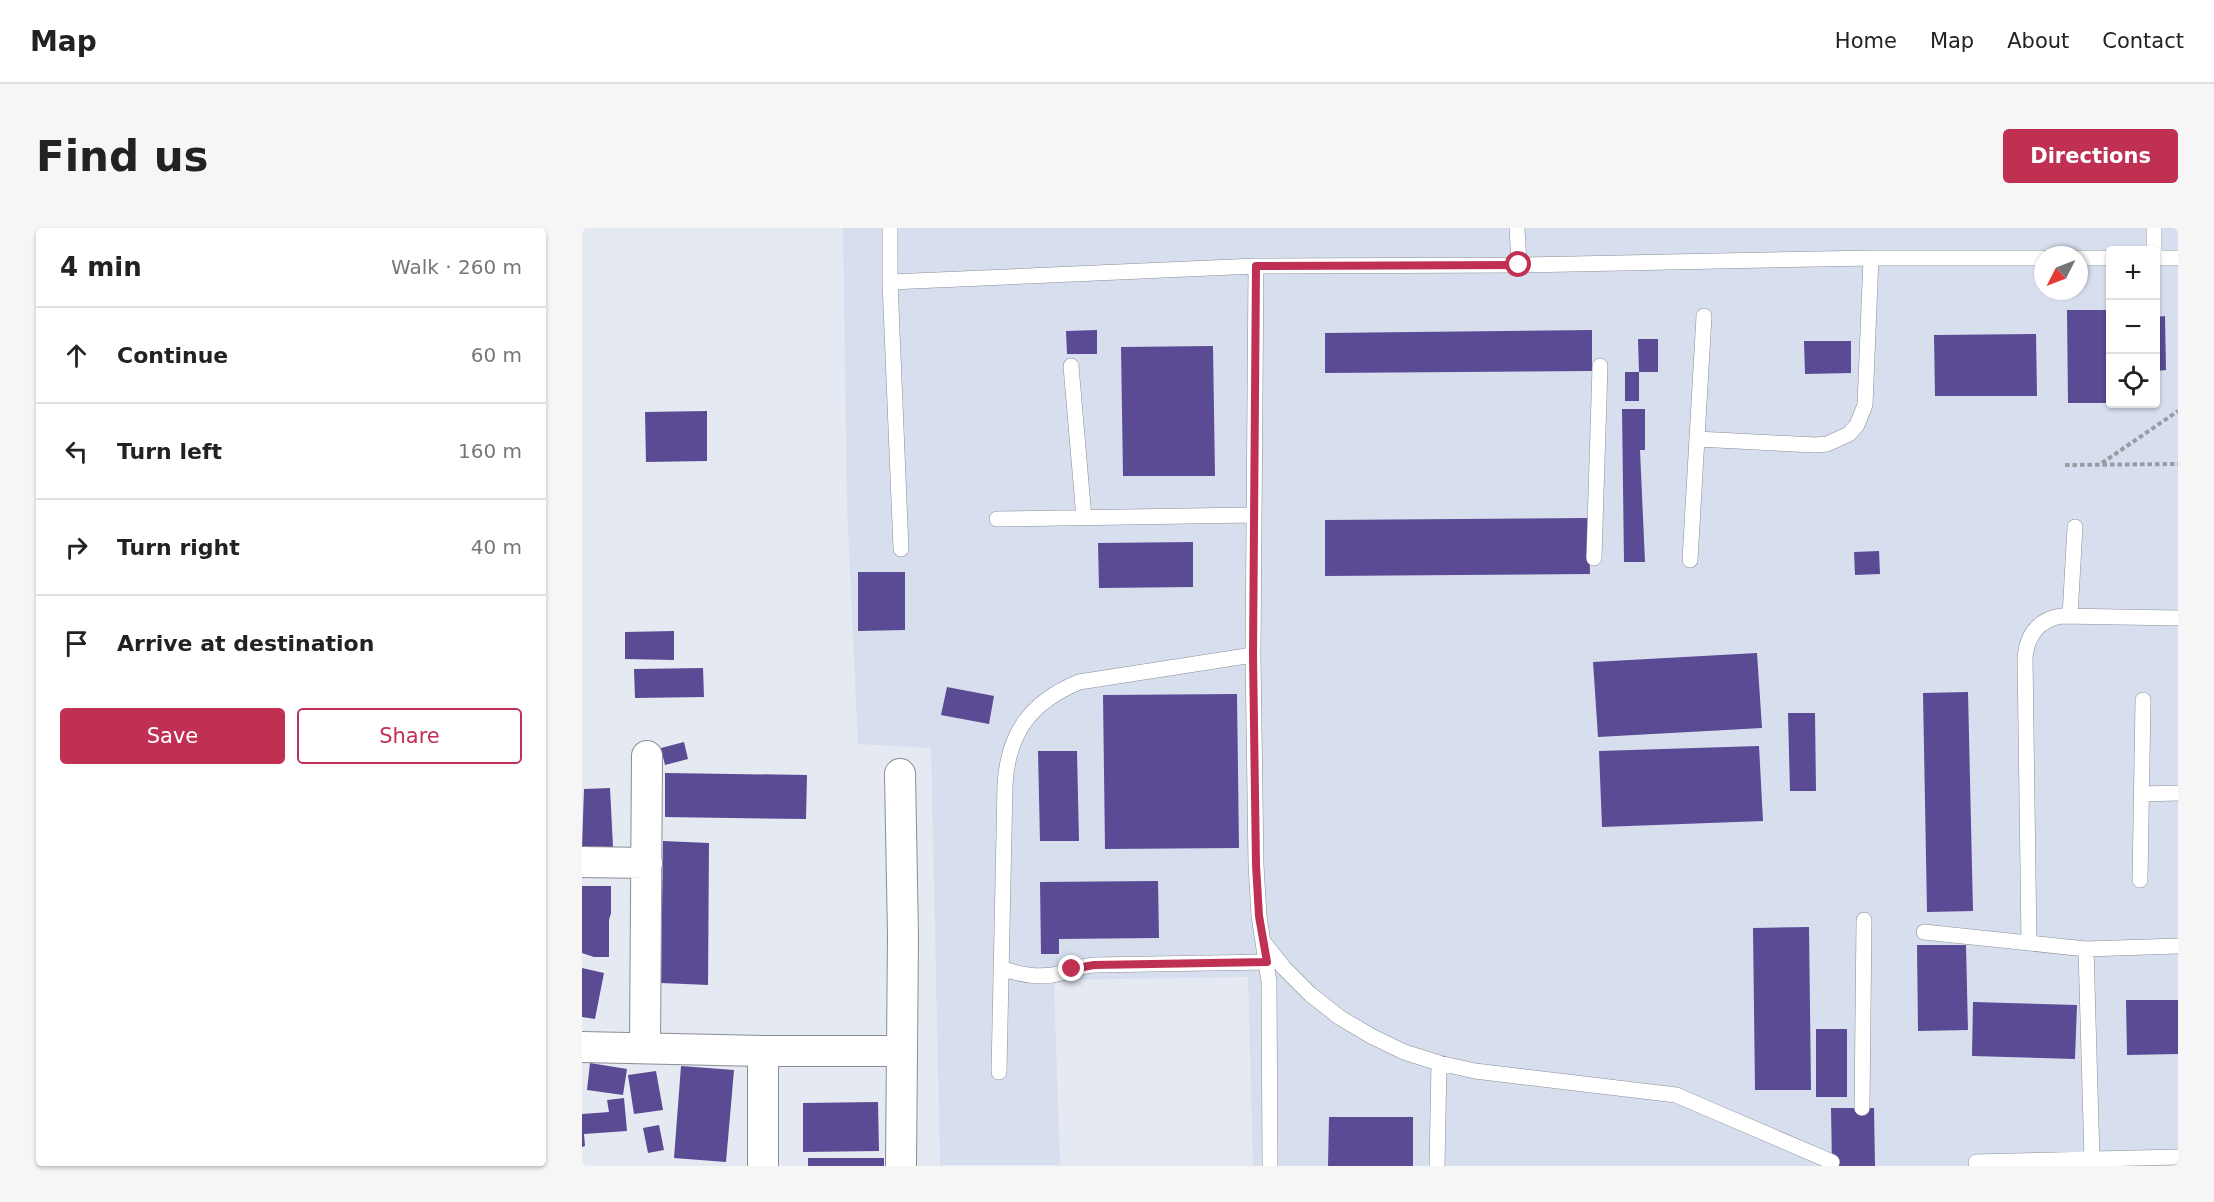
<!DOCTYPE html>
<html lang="en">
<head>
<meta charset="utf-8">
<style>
	body { margin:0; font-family:"DejaVu Sans",sans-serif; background:#f6f6f6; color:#222 }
	.controls { position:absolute; right:18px; top:18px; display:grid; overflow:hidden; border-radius:6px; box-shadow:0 2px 4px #0004 }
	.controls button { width:54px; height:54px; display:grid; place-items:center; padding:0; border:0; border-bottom:2px solid #e0e0e0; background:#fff; color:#222; font:30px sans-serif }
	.compass { position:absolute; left:1452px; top:18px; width:54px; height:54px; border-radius:50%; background:#fff; box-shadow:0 2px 4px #0004; rotate:228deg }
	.stop { position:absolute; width:18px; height:18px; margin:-14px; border:4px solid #c03053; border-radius:50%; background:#fff }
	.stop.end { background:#c03053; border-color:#fff; box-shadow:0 2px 6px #0008 }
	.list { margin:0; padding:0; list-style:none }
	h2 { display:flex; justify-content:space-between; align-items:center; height:78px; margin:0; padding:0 24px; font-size:26px }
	h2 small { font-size:20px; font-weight:400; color:#767676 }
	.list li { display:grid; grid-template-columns:39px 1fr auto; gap:18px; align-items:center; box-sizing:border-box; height:96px; padding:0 24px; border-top:2px solid #e0e0e0 }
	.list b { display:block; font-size:22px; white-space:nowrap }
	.list em { font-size:20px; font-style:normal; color:#767676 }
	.actions { display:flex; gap:12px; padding:18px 24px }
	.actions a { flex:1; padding:14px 0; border:2px solid #c03053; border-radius:6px; text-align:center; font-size:21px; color:#c03053 }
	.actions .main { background:#c03053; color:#fff }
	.icon { flex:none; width:33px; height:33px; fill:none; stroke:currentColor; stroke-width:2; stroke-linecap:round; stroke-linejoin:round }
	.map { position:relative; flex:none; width:1596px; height:938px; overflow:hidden; border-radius:6px }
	header { display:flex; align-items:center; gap:36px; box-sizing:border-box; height:84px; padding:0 30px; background:#fff; border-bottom:2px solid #e0e0e0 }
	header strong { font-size:28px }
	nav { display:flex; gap:33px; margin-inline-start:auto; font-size:21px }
	.intro { display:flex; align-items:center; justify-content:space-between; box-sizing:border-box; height:144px; padding:0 36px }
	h1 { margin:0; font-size:42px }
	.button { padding:15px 27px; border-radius:6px; background:#c03053; color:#fff; font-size:21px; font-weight:700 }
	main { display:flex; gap:36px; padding:0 36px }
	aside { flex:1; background:#fff; border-radius:6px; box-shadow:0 2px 4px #0004 }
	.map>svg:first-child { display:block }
	.built { fill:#d7dfef; fill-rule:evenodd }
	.building { fill:#5b4a94 }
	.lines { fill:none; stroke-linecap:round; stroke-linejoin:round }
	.lane-casing { stroke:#898e96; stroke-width:16 }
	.street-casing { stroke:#898e96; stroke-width:32 }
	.path { stroke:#989ba2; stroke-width:4; stroke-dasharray:4.5 3; stroke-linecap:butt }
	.lane { stroke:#fff; stroke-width:15 }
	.street { stroke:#fff; stroke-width:30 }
	.route { stroke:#c03053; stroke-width:8 }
</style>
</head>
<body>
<header>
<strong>Map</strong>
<nav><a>Home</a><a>Map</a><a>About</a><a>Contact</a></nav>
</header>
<div class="intro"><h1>Find us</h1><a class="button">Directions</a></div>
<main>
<aside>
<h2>4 min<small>Walk · 260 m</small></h2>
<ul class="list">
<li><svg class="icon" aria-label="ahead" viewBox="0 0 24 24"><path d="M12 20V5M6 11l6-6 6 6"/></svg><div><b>Continue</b></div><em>60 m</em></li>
<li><svg class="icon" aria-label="left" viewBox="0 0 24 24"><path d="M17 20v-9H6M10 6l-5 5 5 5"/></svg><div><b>Turn left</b></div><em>160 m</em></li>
<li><svg class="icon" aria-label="right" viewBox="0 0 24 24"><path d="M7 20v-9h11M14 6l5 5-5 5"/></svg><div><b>Turn right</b></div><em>40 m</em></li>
<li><svg class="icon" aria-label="arrive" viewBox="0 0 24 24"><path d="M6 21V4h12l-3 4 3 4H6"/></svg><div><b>Arrive at destination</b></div></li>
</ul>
<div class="actions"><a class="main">Save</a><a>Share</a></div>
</aside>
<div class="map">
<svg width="1596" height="938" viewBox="0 0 1596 938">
	<rect width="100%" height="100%" fill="#e5e9f2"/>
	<path class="built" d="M261,0H1596V938H671L666,749L472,752L478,937H358L349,520L276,516L265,279ZM1528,22H1574V176H1528ZM1461,27H1497V63H1461Z"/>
	<path class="building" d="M1485,82H1528V175H1486Z
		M1583,88L1584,142L1574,143V89Z
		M515,102V126H485L484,103Z
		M1010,102V143L743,145V105Z
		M1454,106L1455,168H1353L1352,107Z
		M1056,111H1076V144H1057Z
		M1222,113H1269V145L1223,146Z
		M631,118L633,248H541L539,119Z
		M1043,144H1057V173H1043Z
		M1040,181H1063V222H1058L1063,334H1042Z
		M125,183V233L64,234L63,184Z
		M1007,290L1008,346L743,348V292Z
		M611,314V359L517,360L516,315Z
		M1297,323L1298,346L1273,347L1272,324Z
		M276,344H323V402L276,403Z
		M92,403V432L43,431V404Z
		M1175,425L1180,500L1016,509L1011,434Z
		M121,440L122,469L53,470L52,441Z
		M365,459L412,468L407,496L359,487Z
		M1386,464L1391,683L1345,684L1341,465Z
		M655,466L657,620L523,621L521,467Z
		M1206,485H1233L1234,563H1208Z
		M102,514L106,531L83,537L79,520Z
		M1177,518L1181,593L1020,599L1017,523Z
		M456,523H495L497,613H458Z
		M83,545L225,547L224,591L83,589Z
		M28,560L31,619H0L2,561Z
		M81,613L127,615L126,757L79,755Z
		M576,653L577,710L477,711V726H459L458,654Z
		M0,658H29V685L27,692V729H12L0,725Z
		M1227,699L1229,862H1173L1171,700Z
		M1335,717H1384L1386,802L1336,803Z
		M0,740L22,745L13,791L0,789Z
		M1544,772H1596V826L1545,827Z
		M1391,774L1495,777L1493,831L1390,828Z
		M1234,801H1265V869H1234Z
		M8,835L45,841L41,867L5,862Z
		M99,838L152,842L144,934L92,930Z
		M74,843L81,882L52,886L46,847Z
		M42,870L45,903L2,906L3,918L0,919V886L27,884L25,872Z
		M296,874L297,923L221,924V875Z
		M1249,880H1292L1293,938H1250Z
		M747,889H831V938H746Z
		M77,897L82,922L66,925L61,900Z
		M226,930H302V938H226Z"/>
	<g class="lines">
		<g class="lane-casing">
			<path id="lane" d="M308,0V54L319,321
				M935,0L937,37
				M1572,0V22
				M1497,30H1528
				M1574,30H1596
				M674,38L671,427L674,637L677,688L687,754L688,938
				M308,54L674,38L937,37L1289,30H1461
				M489,138L502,290
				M1115,211L1233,217L1245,216L1267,206L1275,197L1283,177L1289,30
				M415,291L671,287
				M1012,330L1018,138
				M1108,332L1122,88
				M1488,388L1493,299
				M1560,566L1596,565
				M1558,652L1561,472
				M1342,704L1504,721L1596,718
				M1447,715L1443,430C1445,407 1456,392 1479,388L1596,390
				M683,716L702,740L728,766L757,789L789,808L822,824L857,835L893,843L1094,867L1250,934
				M1504,721L1510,931
				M419,740C438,747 459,751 480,745C491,741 500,738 512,737L685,734
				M417,844L423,557C426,504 449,474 497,454L671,427
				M1280,880L1282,692
				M1394,934L1596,929
				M855,938L857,835"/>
		</g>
		<g class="street-casing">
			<path id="street" d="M318,546L321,708L319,938
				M0,634L65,635
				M0,819L181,823H320
				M63,820L65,528
				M181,823V938"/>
		</g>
		<path class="path" d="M1520,235L1596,183
			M1483,237L1596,236"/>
		<use href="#lane" class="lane"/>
		<use href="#street" class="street"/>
	</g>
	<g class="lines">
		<path class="route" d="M490,741L512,737L685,734L677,688L674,637L671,427L674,38L937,37"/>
	</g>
</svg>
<div class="controls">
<button>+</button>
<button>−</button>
<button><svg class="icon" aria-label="locate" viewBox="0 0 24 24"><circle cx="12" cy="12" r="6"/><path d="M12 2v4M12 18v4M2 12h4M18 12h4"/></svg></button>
</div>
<svg class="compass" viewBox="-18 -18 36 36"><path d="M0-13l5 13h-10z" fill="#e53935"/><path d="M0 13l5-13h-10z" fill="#767676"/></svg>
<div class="stop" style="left:937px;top:37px"></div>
<div class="stop end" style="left:490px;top:741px"></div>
</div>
</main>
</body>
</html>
